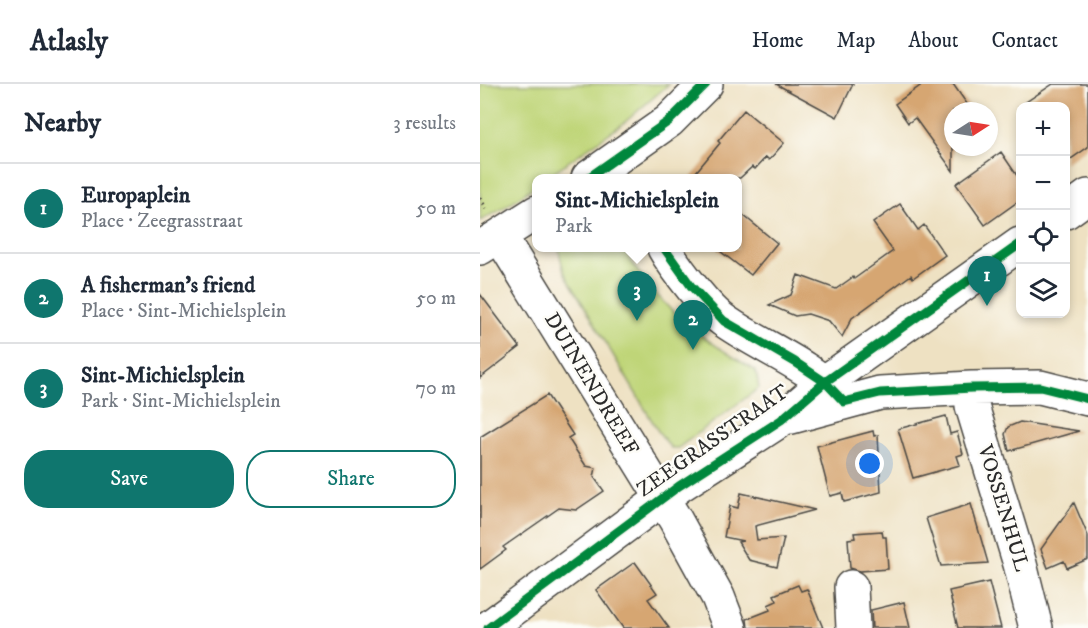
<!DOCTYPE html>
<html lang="en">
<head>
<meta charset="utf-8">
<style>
	body { margin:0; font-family:"IM FELL DW Pica",serif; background:#f6f6f7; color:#1f2937 }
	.controls { position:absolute; right:18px; top:18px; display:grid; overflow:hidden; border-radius:12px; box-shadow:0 3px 9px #0003 }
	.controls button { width:54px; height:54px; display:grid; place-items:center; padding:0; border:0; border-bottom:2px solid #e0e1e3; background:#fff; color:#1f2937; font:30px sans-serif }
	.compass { position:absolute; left:464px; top:18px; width:54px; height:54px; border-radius:50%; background:#fff; box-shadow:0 3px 9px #0003; rotate:78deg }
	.you { position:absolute; left:390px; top:380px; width:21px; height:21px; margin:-15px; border:4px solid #fff; border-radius:50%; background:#1a73e8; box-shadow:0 0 0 9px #1a73e833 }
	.badge { display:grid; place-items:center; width:39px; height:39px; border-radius:50%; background:#0f766e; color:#fff; font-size:20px; font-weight:700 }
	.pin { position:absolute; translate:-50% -50px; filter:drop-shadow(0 2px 3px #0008) }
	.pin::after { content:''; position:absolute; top:32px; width:21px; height:18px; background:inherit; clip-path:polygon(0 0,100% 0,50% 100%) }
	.popup { position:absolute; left:52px; top:90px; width:210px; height:78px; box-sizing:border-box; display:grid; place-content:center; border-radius:12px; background:#fff; filter:drop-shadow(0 2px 4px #0005); font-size:20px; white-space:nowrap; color:#747a83 }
	.popup b { font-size:22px; color:#1f2937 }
	.popup::after { content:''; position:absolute; left:50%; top:100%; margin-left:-12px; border:12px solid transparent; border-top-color:#fff }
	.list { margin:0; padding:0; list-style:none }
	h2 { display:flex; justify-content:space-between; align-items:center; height:78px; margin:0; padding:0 24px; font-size:26px }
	h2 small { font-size:20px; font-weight:400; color:#747a83 }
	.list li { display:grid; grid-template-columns:39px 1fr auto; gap:18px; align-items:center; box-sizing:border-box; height:90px; padding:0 24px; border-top:2px solid #e0e1e3 }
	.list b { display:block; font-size:22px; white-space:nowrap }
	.list p { margin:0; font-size:20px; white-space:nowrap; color:#747a83 }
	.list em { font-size:20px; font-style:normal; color:#747a83 }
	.actions { display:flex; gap:12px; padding:18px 24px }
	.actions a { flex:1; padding:14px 0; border:2px solid #0f766e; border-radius:24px; text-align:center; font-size:21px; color:#0f766e }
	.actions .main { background:#0f766e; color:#fff }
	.icon { flex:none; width:33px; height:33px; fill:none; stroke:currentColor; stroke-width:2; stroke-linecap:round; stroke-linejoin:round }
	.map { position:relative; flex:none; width:608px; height:544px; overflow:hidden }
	header { display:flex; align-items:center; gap:36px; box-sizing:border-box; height:84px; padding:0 30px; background:#fff; border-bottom:2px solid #e0e1e3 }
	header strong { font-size:28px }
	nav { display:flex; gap:33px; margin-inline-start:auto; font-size:21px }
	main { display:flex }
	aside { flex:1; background:#fff }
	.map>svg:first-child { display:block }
	.green { fill:#bfd578; stroke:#758052; stroke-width:1.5 }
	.building { fill:#d6a672 }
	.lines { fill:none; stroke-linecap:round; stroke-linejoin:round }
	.minor-casing { stroke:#484642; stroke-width:36 }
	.path { stroke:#484642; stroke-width:4; stroke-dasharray:1.5 4.5; stroke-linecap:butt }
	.minor { stroke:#fff; stroke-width:33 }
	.cycleway-casing { stroke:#fdfcf7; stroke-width:13 }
	.cycleway { stroke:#00873e; stroke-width:9 }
	.labels { text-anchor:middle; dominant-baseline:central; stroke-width:5; stroke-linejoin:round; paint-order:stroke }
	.street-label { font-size:21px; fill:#2b2b2b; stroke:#fdfcf7 }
</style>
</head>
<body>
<header>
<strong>Atlasly</strong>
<nav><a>Home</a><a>Map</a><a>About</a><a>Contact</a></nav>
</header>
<main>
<aside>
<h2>Nearby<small>3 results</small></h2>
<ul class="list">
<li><span class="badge">1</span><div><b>Europaplein</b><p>Place · Zeegrasstraat</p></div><em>50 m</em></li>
<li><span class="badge">2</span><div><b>A fisherman’s friend</b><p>Place · Sint-Michielsplein</p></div><em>50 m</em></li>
<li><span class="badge">3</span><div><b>Sint-Michielsplein</b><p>Park · Sint-Michielsplein</p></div><em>70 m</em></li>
</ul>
<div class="actions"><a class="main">Save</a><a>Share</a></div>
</aside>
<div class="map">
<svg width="608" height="544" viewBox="0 0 608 544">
	<rect width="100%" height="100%" fill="#fdfcf7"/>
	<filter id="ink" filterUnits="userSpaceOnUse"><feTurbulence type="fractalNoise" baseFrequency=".0167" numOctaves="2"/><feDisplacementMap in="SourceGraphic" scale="12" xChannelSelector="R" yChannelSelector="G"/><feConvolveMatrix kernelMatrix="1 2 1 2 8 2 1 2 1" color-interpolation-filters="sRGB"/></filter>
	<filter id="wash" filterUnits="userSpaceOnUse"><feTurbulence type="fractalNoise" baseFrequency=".008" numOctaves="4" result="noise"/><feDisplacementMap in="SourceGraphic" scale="24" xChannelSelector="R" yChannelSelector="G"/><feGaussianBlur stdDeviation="1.35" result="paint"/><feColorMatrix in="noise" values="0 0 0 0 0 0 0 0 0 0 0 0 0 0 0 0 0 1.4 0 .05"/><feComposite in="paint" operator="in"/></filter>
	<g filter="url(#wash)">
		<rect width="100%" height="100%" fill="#eee1c2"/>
		<path class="green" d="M0,0H189L144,39L65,94H57L56,101L22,125L0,137Z
			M82,164H144C148,177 158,187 167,199C200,241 231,259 276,287L279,304L198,364H191L178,347L84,188L79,167Z"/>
		<g id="blocks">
			<path class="building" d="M296,0H373L357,33Z
				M443,0H473L492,27H473V87L435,34L428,39L415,20Z
				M573,0H608V63L585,79V22H540Z
				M264,26L304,59L289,76L286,73L275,85L272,83L260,94H211L240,59L238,57Z
				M521,68L540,96V116L505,141L476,100Z
				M420,120L438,146L444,141L465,171L433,194L431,191L372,234L362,253L349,237L328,230L315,232L289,221L311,211L318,191L356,205L373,193L374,195L413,167L393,139Z
				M258,127L297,159L271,191L236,164H258Z
				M0,210L40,263L0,294Z
				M67,311L93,351L88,354L106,382L116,384L114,393L124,407L96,426L79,424L23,463L26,466L0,485V353Z
				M466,332L470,350L477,348L483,370L477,372L480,381L433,394L418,345Z
				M540,338L599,347L529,367L525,350L528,343Z
				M393,347L394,352L398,351L401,408L364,418L362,409L350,412L337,362Z
				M261,409L335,426L275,442L277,456L304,454L297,483L269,476L258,458L263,457L244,453L250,422L258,424Z
				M594,419L608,452V475L587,484L584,477L568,484L561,465Z
				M491,420L508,479L461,482L446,434Z
				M402,447L403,453H406L408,485L380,487L370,484L368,455L375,454L374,449Z
				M155,478L177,509L168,515L189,544H143L116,506Z
				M509,498L521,544H478L469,507Z
				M318,501L321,507L327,505L343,544H268L267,535L290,526L288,521L297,517L294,511Z
				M424,518L430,544H392L391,526Z"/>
		</g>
	</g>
	<g filter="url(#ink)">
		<use href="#blocks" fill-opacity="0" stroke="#484642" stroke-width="1.5"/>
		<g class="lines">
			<g class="minor-casing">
				<path id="minor" d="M108,94L189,37L226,0
					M586,128L608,112
					M20,152L195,435L238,513L250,544
					M0,164L57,128
					M184,164C194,182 228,227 246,238C284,264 327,280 359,312
					M492,304V322L540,480L556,544
					M311,333L400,309L492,304L560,303L608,315
					M371,503L373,544
					M8,544L199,402L301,336L345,298L540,160"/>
			</g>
			<path class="path" d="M0,114L6,125"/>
			<use href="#minor" class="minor"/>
			<g class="cycleway-casing">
				<path id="cycleway" d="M108,94L189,37L226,0
					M184,164L211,202L244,237L315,278L345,298L364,318L400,309L492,304L560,303L608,315
					M8,544L199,402L301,336L345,298L540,160"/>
			</g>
			<use href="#cycleway" class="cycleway"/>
		</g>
	</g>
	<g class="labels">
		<g class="street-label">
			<text transform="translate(111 300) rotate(59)">DUINENDREEF</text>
			<text transform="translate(233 357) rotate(-35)">ZEEGRASSTRAAT</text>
			<text transform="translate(523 424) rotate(73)">VOSSENHUL</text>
		</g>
	</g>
</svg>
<div class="controls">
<button>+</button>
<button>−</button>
<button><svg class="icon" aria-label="locate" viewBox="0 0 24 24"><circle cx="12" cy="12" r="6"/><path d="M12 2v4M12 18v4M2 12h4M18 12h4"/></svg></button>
<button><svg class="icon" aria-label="layers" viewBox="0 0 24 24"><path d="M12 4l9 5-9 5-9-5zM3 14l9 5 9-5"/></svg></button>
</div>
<svg class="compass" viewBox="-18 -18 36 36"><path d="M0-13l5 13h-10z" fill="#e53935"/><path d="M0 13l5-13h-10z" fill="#747a83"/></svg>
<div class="you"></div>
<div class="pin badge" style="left:507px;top:222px">1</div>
<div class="pin badge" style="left:213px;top:266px">2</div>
<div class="pin badge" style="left:157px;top:237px">3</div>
<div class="popup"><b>Sint-Michielsplein</b>Park</div>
</div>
</main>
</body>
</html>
